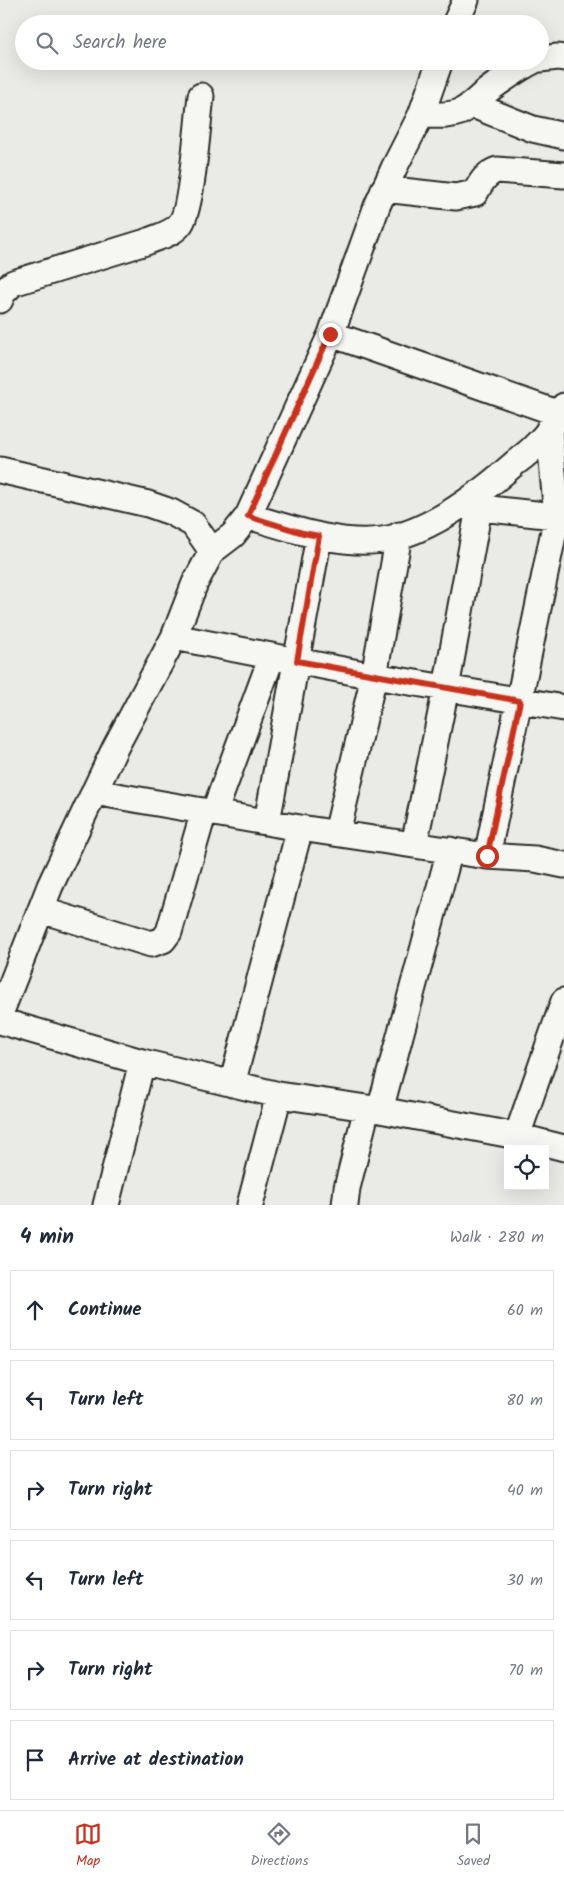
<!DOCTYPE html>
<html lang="en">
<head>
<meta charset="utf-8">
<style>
	body { margin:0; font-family:Kalam,sans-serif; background:#f6f6f7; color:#1f2937 }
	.controls { position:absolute; right:15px; bottom:15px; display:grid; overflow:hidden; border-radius:0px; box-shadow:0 5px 20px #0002 }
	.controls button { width:45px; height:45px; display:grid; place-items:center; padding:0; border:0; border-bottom:1px solid #e0e1e3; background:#fff; color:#1f2937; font:25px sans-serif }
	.stop { position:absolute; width:15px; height:15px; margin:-11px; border:4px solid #c8321e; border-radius:50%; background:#fff }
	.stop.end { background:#c8321e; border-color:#fff; box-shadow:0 1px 5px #0008 }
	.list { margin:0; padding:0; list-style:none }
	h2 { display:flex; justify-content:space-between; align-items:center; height:65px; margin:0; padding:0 20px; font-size:21px }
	h2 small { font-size:16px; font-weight:400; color:#747a83 }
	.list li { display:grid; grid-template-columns:32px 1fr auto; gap:15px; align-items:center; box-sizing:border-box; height:80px; margin:0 10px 10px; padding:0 10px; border:1px solid #e0e1e3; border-radius:0px }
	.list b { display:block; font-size:19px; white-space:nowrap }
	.list em { font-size:16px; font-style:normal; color:#747a83 }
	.icon { flex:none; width:28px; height:28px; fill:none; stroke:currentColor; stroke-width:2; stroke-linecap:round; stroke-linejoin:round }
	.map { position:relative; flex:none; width:564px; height:1205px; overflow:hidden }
	.search { position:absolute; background:#fff; box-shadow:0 5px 20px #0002; left:15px; right:15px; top:15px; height:55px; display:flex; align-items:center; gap:12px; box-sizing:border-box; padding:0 18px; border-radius:28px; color:#747a83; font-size:19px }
	.sheet { height:605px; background:#fff }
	nav { display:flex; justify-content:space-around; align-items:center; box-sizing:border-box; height:70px; border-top:1px solid #e0e1e3; background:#fff; font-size:14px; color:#747a83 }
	nav a { display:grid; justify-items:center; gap:2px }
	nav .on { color:#c8321e }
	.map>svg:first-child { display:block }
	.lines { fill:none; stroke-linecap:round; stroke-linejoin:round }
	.minor-casing { stroke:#2b2b2b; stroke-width:29 }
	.minor { stroke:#f6f6f2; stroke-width:25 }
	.route { stroke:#c8321e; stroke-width:6 }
</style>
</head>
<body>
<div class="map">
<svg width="564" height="1205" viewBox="0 0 564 1205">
	<rect width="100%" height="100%" fill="#eaeae6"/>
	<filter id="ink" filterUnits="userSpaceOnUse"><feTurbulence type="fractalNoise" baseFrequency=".02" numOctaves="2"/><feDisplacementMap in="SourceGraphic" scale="10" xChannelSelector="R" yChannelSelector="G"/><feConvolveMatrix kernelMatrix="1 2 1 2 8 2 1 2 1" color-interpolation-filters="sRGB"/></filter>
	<g filter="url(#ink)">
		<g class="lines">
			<g class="minor-casing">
				<path id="minor" d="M455,24L466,0
					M540,59L558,57L564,58
					M473,105L533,129L564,136
					M421,115C434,115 447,117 460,112C471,107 478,98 487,91C502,80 517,69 533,61
					M384,189L456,197L475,193C481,183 485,174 497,170L564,175
					M0,300L2,294L13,283L146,242C157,237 173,234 180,224C192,211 198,118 201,96
					M331,334L560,414
					M0,470L148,504L171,512L193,524L212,551
					M462,506L564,517
					M248,516C289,528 339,546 382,540C429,533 481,493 515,463C523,457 532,450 538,443C548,433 558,418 564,406
					M174,637L374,676L564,708
					M94,792L300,828L487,856L535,859L564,865
					M214,813L272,656
					M267,822L319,536
					M337,833L374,676L399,535
					M414,845L446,688L479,508
					M487,856L557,516L549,429
					M41,910L151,944L163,940L169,932L204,811
					M0,1014L50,886L115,748L174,637L195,583L212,551L233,535L248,516L331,334L377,206L394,168L421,115L440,61
					M0,1021L142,1062L279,1095L380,1110L517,1136L564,1148
					M232,1084L300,828
					M380,1110L450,850
					M517,1136L564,1001
					M106,1205L142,1062
					M250,1205L279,1095
					M345,1205L347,1188L367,1108"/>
			</g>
			<use href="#minor" class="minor"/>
		</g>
	</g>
	<g class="lines" filter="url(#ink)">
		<path class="route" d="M330,334L248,516L303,533L319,536L297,661L520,701L487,856"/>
	</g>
</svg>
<div class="controls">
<button><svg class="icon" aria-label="locate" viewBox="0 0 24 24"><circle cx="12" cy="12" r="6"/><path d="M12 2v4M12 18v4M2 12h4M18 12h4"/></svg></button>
</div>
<div class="stop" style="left:487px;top:856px"></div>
<div class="stop end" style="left:330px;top:334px"></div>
<div class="search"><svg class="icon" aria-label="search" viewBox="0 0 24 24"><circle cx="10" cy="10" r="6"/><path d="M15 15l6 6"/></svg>Search here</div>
</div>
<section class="sheet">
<h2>4 min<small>Walk · 280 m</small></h2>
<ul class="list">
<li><svg class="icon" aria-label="ahead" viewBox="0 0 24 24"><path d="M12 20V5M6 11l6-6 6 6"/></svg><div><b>Continue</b></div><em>60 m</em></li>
<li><svg class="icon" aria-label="left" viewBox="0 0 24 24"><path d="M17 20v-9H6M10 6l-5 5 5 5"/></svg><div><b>Turn left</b></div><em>80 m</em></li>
<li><svg class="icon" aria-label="right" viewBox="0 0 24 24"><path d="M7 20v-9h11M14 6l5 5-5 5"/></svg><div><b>Turn right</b></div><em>40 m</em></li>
<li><svg class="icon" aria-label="left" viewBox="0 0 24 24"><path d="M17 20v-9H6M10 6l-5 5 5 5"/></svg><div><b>Turn left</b></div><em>30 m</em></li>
<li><svg class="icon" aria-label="right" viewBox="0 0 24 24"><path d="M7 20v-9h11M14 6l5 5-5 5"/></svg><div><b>Turn right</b></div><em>70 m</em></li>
<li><svg class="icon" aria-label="arrive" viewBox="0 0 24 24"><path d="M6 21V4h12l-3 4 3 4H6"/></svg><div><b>Arrive at destination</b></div></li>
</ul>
</section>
<nav>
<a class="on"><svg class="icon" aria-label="map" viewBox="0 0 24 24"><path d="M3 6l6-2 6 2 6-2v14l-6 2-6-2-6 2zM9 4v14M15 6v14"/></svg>Map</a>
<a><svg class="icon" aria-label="directions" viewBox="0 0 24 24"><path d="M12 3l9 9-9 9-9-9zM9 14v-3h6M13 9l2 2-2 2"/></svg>Directions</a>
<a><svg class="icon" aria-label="saved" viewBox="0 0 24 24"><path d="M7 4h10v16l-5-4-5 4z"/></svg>Saved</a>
</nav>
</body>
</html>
